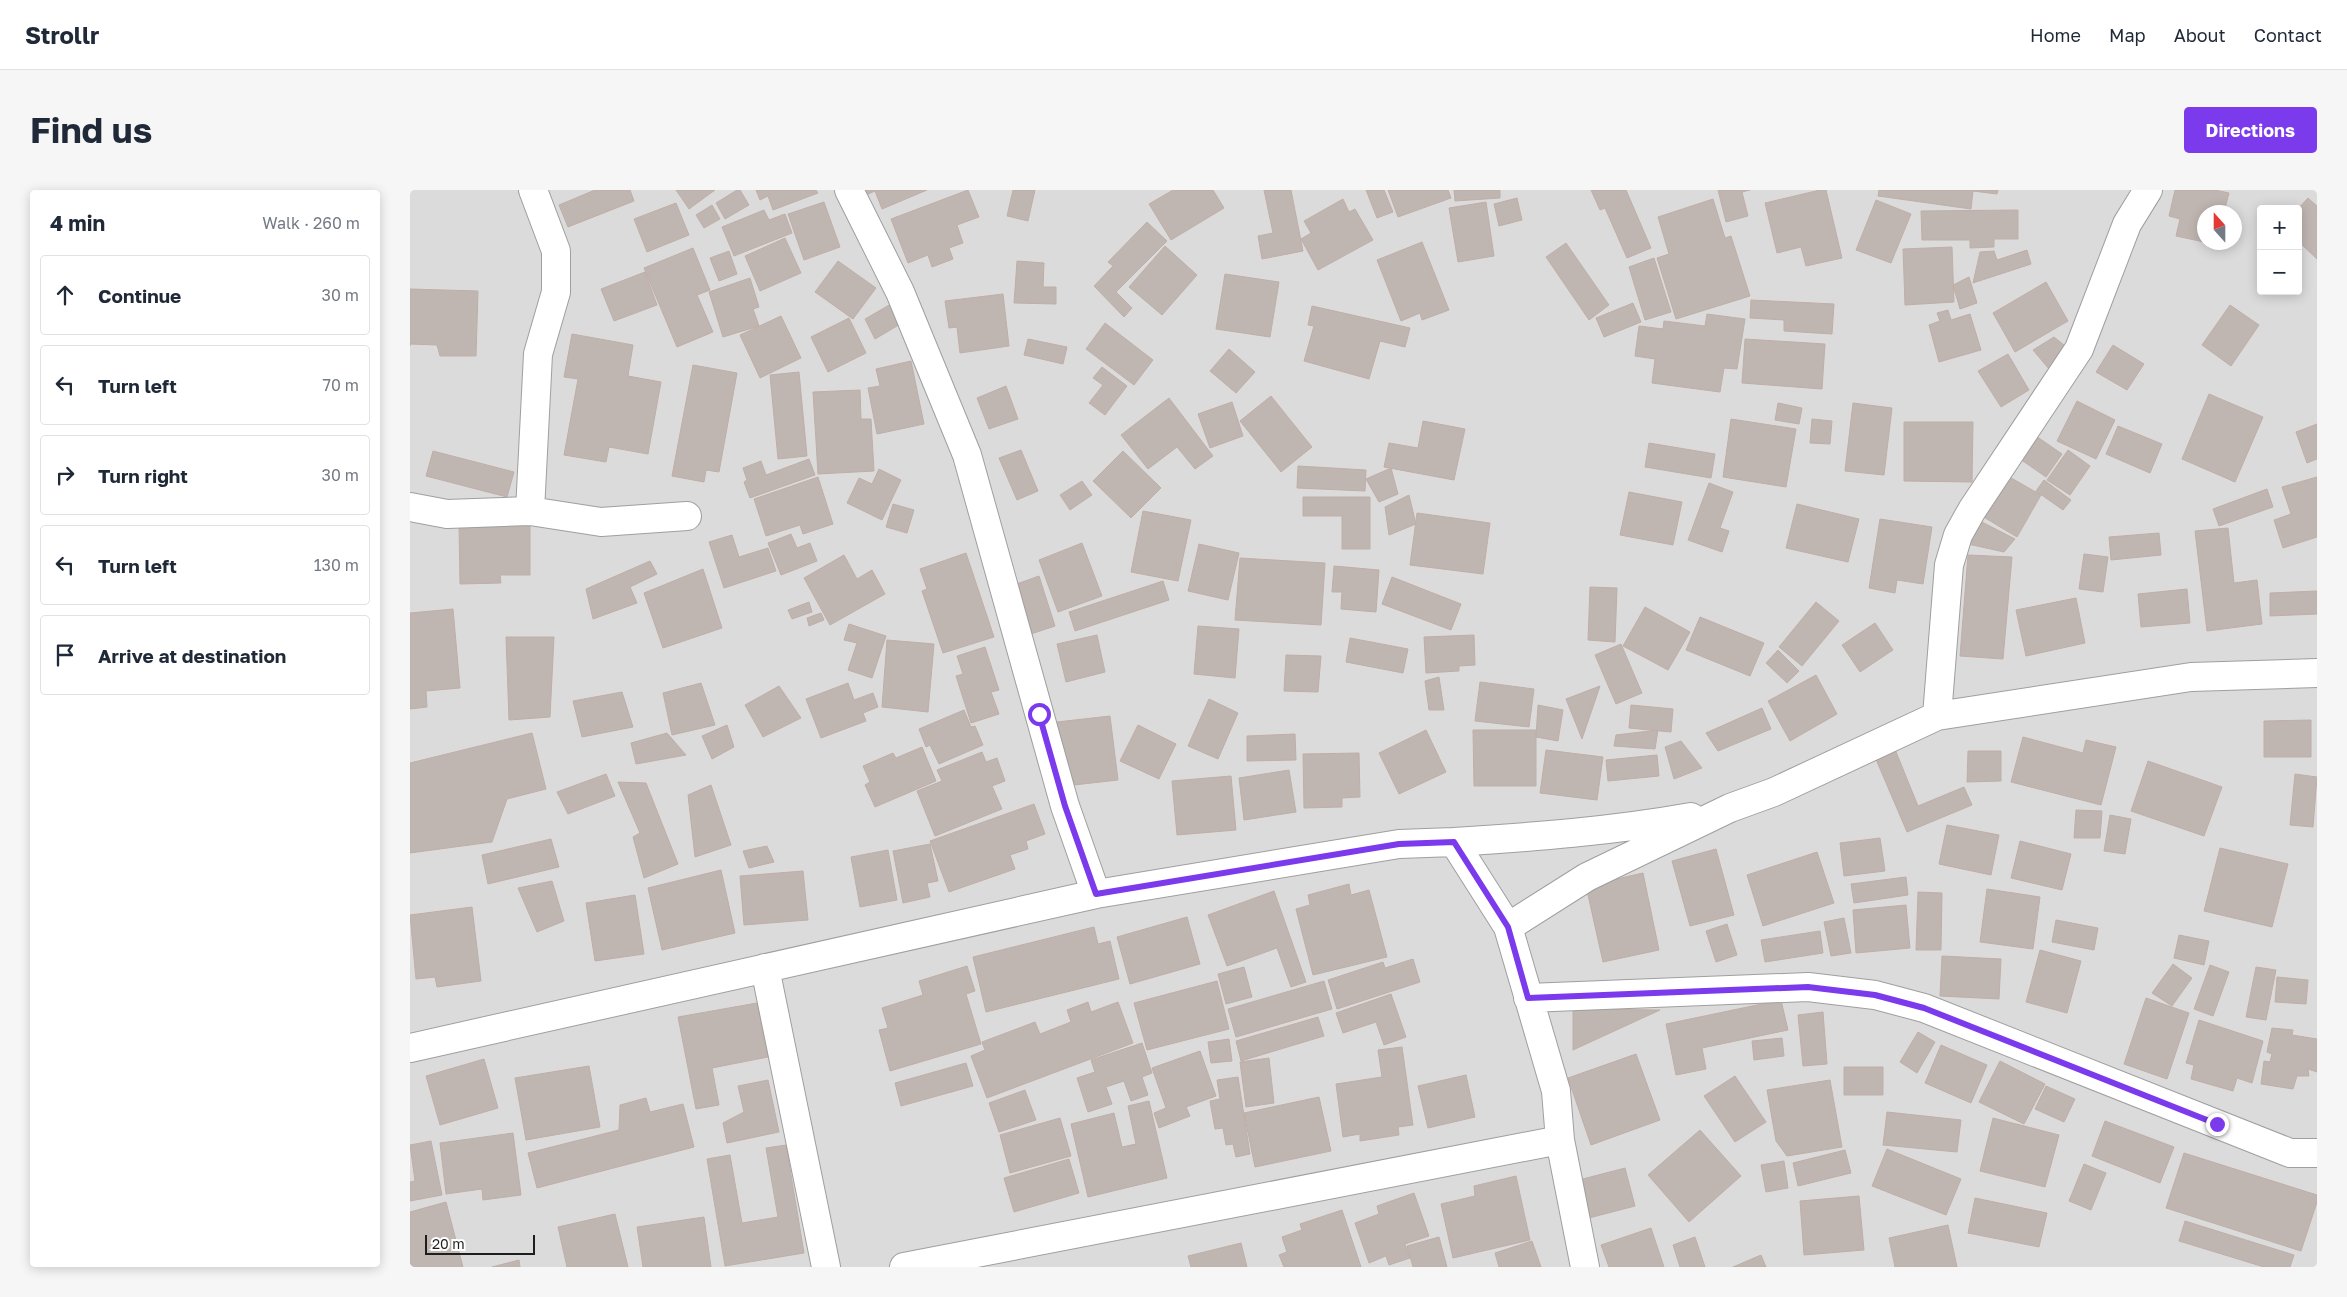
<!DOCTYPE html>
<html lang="en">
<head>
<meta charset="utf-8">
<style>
	body { margin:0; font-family:"Golos Text",sans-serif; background:#f6f6f7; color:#1f2937 }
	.controls { position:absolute; right:15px; top:15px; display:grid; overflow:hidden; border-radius:5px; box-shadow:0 2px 12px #0003 }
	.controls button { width:45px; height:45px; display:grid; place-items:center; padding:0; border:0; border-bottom:1px solid #e0e1e3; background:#fff; color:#1f2937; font:25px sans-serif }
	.compass { position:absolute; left:1787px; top:15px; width:45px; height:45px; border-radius:50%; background:#fff; box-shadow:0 2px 12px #0003; rotate:339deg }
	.scale { position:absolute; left:15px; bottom:12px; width:110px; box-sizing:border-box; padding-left:5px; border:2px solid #1e1e1e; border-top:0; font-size:14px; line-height:18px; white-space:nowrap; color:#1e1e1e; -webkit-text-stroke:4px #fff; paint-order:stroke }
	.stop { position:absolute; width:15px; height:15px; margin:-11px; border:4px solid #7c3aed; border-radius:50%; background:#fff }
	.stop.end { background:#7c3aed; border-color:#fff; box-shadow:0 1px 5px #0008 }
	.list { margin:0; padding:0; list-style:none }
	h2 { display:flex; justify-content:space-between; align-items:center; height:65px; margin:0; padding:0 20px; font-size:21px }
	h2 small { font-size:16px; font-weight:400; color:#747a83 }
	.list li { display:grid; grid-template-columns:32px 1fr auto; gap:15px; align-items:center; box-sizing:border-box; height:80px; margin:0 10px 10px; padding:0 10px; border:1px solid #e0e1e3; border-radius:5px }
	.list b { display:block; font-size:19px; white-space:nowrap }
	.list em { font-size:16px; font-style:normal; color:#747a83 }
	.icon { flex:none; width:28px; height:28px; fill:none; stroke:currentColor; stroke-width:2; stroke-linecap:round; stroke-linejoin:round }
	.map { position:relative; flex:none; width:1907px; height:1077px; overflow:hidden; border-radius:5px }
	header { display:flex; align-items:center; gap:30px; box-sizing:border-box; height:70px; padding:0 25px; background:#fff; border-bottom:1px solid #e0e1e3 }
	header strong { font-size:24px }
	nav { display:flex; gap:28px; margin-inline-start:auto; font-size:18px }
	.intro { display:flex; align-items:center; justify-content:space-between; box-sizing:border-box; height:120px; padding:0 30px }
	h1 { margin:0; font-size:35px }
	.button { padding:12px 22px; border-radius:5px; background:#7c3aed; color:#fff; font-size:18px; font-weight:700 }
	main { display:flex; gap:30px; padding:0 30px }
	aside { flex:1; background:#fff; border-radius:5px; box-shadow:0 2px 12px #0003 }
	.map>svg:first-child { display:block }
	.residential { fill:#dcdbdb; fill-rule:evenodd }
	.building { fill:#bfb5b1; stroke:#c0aea7 }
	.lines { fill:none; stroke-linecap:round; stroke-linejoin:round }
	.minor-casing { stroke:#9f9f9f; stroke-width:30 }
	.minor { stroke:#fff; stroke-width:28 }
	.route { stroke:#7c3aed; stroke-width:6 }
</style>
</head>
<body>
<header>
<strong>Strollr</strong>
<nav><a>Home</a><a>Map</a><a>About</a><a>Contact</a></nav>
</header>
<div class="intro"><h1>Find us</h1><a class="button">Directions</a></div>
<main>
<aside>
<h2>4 min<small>Walk · 260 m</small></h2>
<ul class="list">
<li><svg class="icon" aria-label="ahead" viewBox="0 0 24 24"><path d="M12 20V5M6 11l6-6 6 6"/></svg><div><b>Continue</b></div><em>30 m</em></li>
<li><svg class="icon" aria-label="left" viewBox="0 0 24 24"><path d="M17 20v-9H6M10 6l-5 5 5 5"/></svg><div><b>Turn left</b></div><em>70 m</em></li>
<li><svg class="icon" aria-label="right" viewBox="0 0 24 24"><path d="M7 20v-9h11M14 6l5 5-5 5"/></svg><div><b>Turn right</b></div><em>30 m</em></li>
<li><svg class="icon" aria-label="left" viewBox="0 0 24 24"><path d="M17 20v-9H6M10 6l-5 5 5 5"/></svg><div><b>Turn left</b></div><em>130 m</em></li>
<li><svg class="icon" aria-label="arrive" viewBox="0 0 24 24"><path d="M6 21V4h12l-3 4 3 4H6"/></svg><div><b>Arrive at destination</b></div></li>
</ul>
</aside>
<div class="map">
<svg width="1907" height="1077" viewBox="0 0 1907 1077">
	<rect width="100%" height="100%" fill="#efeae4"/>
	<path class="residential" d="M0,0H1907V1077H0ZM1851,19H1888V101H1851ZM1794,22H1824V52H1794Z"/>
	<path class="building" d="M185,0H220L224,11L158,37L149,15Z
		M266,0H305L279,19Z
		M327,0H330L339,15L315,29L306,13Z
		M346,0H406L408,3L363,20L358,6L350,10Z
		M455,0H517L472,19L465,1L456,5Z
		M558,0L569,27L547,35L553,53L539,58L543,69L522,77L518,65L498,73L481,29Z
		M603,0H625L618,31L597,26Z
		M763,0H803L814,18L761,50L739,14Z
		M854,0H881L893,61L852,69L848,46L863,43Z
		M956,0H974L983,22L967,28Z
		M978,0H1038L1041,8L988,27Z
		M1044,0H1090V8L1045,11Z
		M1181,0H1216L1241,58L1217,68L1195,18L1190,20Z
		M1308,0H1340L1332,2L1338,26L1316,32Z
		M1410,0H1416L1432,68L1396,76L1391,57L1367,63L1355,13Z
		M1469,0H1588L1587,4L1563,1L1561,19L1468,6Z
		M1765,0H1805L1819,3L1814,22H1794V52L1766,46L1770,29L1759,26Z
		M1107,8L1112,30L1089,36L1084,14Z
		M1898,8L1907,16V69L1888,51V19Z
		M933,9L939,22L945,19L963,50L908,80L891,49L901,43L894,31Z
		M1303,9L1315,48L1321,46L1340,106L1266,129L1247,68L1259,64L1248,27Z
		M1466,10L1501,24L1481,73L1446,60Z
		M414,12L430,57L394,70L378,24Z
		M1076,12L1084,66L1048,72L1039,18Z
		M266,13L279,45L237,62L224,29Z
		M302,15L310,29L294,38L286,25Z
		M354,20L359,30L375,24L382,43L324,66L312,37Z
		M1608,20V49H1584V57L1560,58V50H1512L1511,21Z
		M737,32L757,51L706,102L722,118L714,127L684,96L703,76L698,72Z
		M375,48L391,83L350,101L335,66Z
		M1012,52L1039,120L1012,130L1010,123L991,131L967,70Z
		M1156,53L1199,115L1179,130L1136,67Z
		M755,56L787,85L752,125L719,97Z
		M1542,57L1544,112L1495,115L1493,59Z
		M283,58L300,100L287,105L303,142L267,157L234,78Z
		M1617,60L1621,74L1563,93L1570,62L1584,61L1587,70Z
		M319,61L327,84L309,91L300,68Z
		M1244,68L1261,122L1235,130L1219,77Z
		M428,71L466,98L443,129L405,102Z
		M607,71L634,73L633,97H646V114L604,113Z
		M235,82L247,115L204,131L191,99Z
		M815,84L869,92L860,147L806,139Z
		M1559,87L1567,113L1550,119L1543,95Z
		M340,88L349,117L343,119L349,136L313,147L299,102Z
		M1636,92L1658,131L1605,162L1583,123Z
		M0,99L68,101L66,166H30L27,155L0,154V156Z
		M593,104L599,156L550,163L547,137L539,138L535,111Z
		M1341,110L1424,114L1422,144L1374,141V130L1340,128Z
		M1223,113L1231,132L1194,147L1186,128Z
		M481,114L492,133L465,149L455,129Z
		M1820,115L1849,135L1821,176L1792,155Z
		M902,116L1000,138L995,157L970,151L959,189L894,171L904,136L898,135Z
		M1538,120L1541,130L1560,124L1571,160L1529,172L1519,135L1530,131L1527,123Z
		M1297,124L1335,129L1327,179L1314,178L1310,202L1242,193L1245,169L1225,166L1229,136L1253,139L1254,131L1295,136Z
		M371,126L391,168L350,188L330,145Z
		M439,128L456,163L418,182L401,147Z
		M695,133L743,170L724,195L676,159Z
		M162,144L223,155L218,186L251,192L238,264L199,257L196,272L154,265L168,189L154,187Z
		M1644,147L1659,159L1639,179L1623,160Z
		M618,149L657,157L653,174L614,165Z
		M1335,149L1415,154L1412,199L1332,193Z
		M1703,155L1734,174L1717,200L1686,182Z
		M819,159L845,182L826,203L800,181Z
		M1598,164L1619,200L1591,217L1568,181Z
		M501,171L514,234L467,244L458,198L470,196L466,179Z
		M283,175L327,183L309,282L296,280L294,292L262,286Z
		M692,177L717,196L695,225L679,213L693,195L683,188Z
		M389,182L397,266L368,269L360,185Z
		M596,196L608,229L579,239L567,208Z
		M450,200L451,229H461L464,281L408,284L403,202Z
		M1799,204L1853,227L1825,292L1772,269Z
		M861,206L902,257L871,282L830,231Z
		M759,208L803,266L785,279L767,257L738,279L711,245Z
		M1667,211L1705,230L1686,269L1647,251Z
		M822,212L833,246L800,258L788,224Z
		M1368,213L1392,218L1389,234L1365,230Z
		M1443,213L1482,218L1474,285L1435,281Z
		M1321,229L1386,239L1376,297L1313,287Z
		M1402,229L1422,231L1420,254L1400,253Z
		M1013,231L1055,239L1044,290L974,277L979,253L1008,258Z
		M1494,232H1563L1562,292L1494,291Z
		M1907,234V269L1897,273L1886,242Z
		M1708,236L1752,254L1740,283L1696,264Z
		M1626,246L1652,264L1636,287L1610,269Z
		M1239,253L1305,264L1301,288L1235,277Z
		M611,260L628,301L607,310L589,268Z
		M1658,260L1680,276L1660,305L1637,290Z
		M23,261L104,282L97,307L16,286Z
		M713,261L751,298L721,328L683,291Z
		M399,269L405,285L340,308L334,292L337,290L333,278L351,271L356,285Z
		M888,276L956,280L955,301L887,298Z
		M981,278L988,304L969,312L956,289Z
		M469,279L491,290L472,330L437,313L449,288L462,294Z
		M1596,285L1631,305L1607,347L1572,326Z
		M408,287L423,334L393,344L390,335L356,346L344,309Z
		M1907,287V347L1873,358L1864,330L1881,324L1872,297Z
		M1634,290L1661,310L1653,320L1626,301Z
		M672,291L682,305L660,320L650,305Z
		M1299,293L1323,302L1310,338L1319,341L1312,362L1278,350Z
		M1857,299L1863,317L1809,336L1803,319Z
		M1219,302L1272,312L1263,355L1210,345Z
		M999,305L1006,334L979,345L975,317Z
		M893,307H960V359H932V326H893Z
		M483,314L504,320L497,343L476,337Z
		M1387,314L1449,329L1438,372L1376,358Z
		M733,321L781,330L768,391L721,382Z
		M1007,323L1080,333L1073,384L1000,375Z
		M1470,329L1522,337L1513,394L1487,390L1485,403L1459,398Z
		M1570,331L1605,349L1594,362L1558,354Z
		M49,333H120V385H90L91,393L50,394Z
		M1818,338L1824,393L1847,390L1852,434L1797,441L1785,341Z
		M1749,343L1751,365L1701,370L1699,347Z
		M381,344L387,358L400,353L407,371L371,385L358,353Z
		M322,345L329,367L358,358L366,381L314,398L299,352Z
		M672,353L692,406L648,422L629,370Z
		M789,354L829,363L818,410L778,401Z
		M556,363L584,447L533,463L512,401L517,399L510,379Z
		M1674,364L1698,367L1693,402L1669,399Z
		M434,365L447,389L462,380L475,404L420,435L394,388Z
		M1558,365L1602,367L1593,469L1550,466Z
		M830,368L915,373L911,435L825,430Z
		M240,371L247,384L220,397L227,413L183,429L176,399Z
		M924,376L969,380L966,422L931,419L932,402H922Z
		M293,379L312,438L253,458L234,403Z
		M629,386L645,436L621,444L604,395Z
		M982,387L1051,414L1041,440L972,414Z
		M753,391L759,410L665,441L659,422Z
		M1180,397L1207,398L1205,452L1178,450Z
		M1777,399L1780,433L1731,437L1728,404Z
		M1907,401V424L1860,426V403Z
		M1666,408L1675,453L1616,466L1606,420Z
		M399,412L402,422L382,429L378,420Z
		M1406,412L1429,431L1392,476L1369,457Z
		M1235,417L1280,442L1258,480L1213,456Z
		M43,419L50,498L16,501L17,517L0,519V423Z
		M411,423L414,430L399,436L397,428Z
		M1290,427L1354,453L1340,486L1276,460Z
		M1465,433L1483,460L1450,482L1432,455Z
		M439,434L476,446L462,488L438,480L447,453L434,450Z
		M788,436L829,439L825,488L784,484Z
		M687,445L695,482L656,492L647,454Z
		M1064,445L1065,475L1049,476V481L1016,483L1014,447Z
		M96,447H144L140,527L99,530Z
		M940,448L998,459L993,483L936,472Z
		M477,450L524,454L518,522L472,517Z
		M1211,454L1232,503L1206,514L1185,465Z
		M575,457L589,500L581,502L589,524L561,533L546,486L553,484L547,466Z
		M1368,460L1389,481L1377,493L1356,473Z
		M876,465L911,466L908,502L874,501Z
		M1406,485L1427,524L1380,551L1358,511Z
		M1029,487L1034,520H1019L1015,491Z
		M1070,492L1124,499L1119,537L1065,531Z
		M291,493L305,535L262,545L253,503Z
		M438,493L444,510L463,503L468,517L453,523L456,531L411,548L396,509Z
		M369,496L391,528L353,547L335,515Z
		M1190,496L1172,549L1156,509Z
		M212,502L223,537L172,547L163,511Z
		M799,509L828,523L808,569L778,556Z
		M1128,515L1153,520L1148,551L1126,547Z
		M1221,515L1263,519L1261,542L1219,538Z
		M1352,518L1361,539L1308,561L1296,543Z
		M554,520L561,537L565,536L573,555L529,574L520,555L516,557L509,539Z
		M700,526L708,590L655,596L647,532Z
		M1901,530V567H1854V531Z
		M317,535L324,557L302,569L292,546Z
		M728,535L766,554L749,589L710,571Z
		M1016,540L1036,582L989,604L969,563Z
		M1063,540H1126V596H1064Z
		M1248,540L1245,559L1204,556L1206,545Z
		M122,543L136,599L97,609L82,652L0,663V573Z
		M257,543L276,565L226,574L221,553Z
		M885,544L886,570L837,571V546Z
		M1613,547L1673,563L1676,550L1706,557L1691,615L1601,592Z
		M1271,551L1292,578L1264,589L1255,557Z
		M1482,552L1508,616L1554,597L1562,615L1497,642L1462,560Z
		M512,557L526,591L465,617L455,595L460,592L453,576L483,563L486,568Z
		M1136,560L1193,567L1187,610L1130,603Z
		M1558,561H1591V591L1557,592Z
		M572,562L576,572L587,568L595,591L582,596L592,619L525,646L507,601L532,591L527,580Z
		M949,563L950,607L932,608V617L894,618L893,564Z
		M1247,565L1249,586L1198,591L1196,570Z
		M1738,571L1812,597L1794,646L1721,621Z
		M879,580L886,622L834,630L829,588Z
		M196,584L205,606L158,624L147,602Z
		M1885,584L1907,587L1903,637L1880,635Z
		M821,586L826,640L767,645L762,591Z
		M208,592L236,593L268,674L234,688L223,647L230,643Z
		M301,595L321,655L285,667L278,605Z
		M624,614L635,644L616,651L618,659L600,665L605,679L539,702L520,651Z
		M1666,620L1692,621L1690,648H1664Z
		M1700,625L1721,629L1715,664L1694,661Z
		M1537,635L1589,645L1581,685L1529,674Z
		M1470,648L1475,681L1434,686L1430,653Z
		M141,649L149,677L78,694L72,665Z
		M1610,651L1661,664L1652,700L1601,688Z
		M520,654L528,691L517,693L520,707L493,713L483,661Z
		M357,656L364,672L339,678L333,661Z
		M1810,658L1878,674L1862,737L1794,721Z
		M1306,659L1324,725L1280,736L1262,671Z
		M478,660L487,710L450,717L441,667Z
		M1407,662L1424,713L1353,736L1337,685Z
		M311,680L325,743L252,760L238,698Z
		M393,681L398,730L334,735L330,686Z
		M1233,683L1249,760L1193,772L1176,696Z
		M1496,687L1498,705L1444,713L1441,694Z
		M142,691L154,731L127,742L108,698Z
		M939,694L941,705L959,700L977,767L903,785L886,719L900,715L898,705Z
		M1577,699L1630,707L1623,759L1570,752Z
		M864,701L896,792L881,797L867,758L817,776L798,725Z
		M1508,702L1532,703L1531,760H1506Z
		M225,705L234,764L185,771L176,713Z
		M1496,715L1500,758L1446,763L1443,720Z
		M62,717L71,791L27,797L25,787L6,789L0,725Z
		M777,727L790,774L720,794L707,747Z
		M1434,728L1441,763L1421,766L1414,732Z
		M1646,730L1688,738L1684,760L1642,752Z
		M1317,734L1327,765L1306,772L1296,741Z
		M684,737L688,754L700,751L709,789L576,822L563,767Z
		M1410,741L1413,763L1355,772L1351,750Z
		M1769,745L1799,751L1794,775L1764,768Z
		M1630,760L1671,771L1657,823L1616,812Z
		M1532,766L1591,769L1589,809L1530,806Z
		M1003,769L1010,792L927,819L918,790L973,772L975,778Z
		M1763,774L1782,788L1762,816L1742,803Z
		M1800,775L1819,782L1803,826L1784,819Z
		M557,776L565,801L556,804L571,854L480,881L469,840L478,838L472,818L513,805L509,791Z
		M834,777L842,807L816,814L808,784Z
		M1846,777L1866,780L1856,830L1836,827Z
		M1867,787L1898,790L1896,814L1865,812Z
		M807,791L819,839L737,860L724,813Z
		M914,791L922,819L826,847L818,819Z
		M981,804L996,847L974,855L966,832L933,843L926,823Z
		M1736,808L1779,823L1757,889L1714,874Z
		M1371,810L1378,840L1292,858L1296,879L1266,885L1256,834Z
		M678,812L681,822L708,812L723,853L577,908L561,866L575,860L572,852L625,832L630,844L661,832L657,820Z
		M347,813L358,867L302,878L309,915L286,919L268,827Z
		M1163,819L1250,820L1163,860Z
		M1413,822L1417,874L1393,876L1388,825Z
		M908,827L914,846L831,871L826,851Z
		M1789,830L1853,851L1842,893L1827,888L1823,901L1781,889L1784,875L1776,873Z
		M1862,838L1883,840L1882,845L1907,849V882L1898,879L1899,886H1887L1883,899L1851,894L1854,871L1860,872L1862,864L1857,862Z
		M1508,842L1525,852L1507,883L1490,872Z
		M1372,848L1374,866L1344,870L1342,851Z
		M819,849L822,871L801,873L798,852Z
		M732,853L742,883L732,887L738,905L721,911L714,891L696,897L702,914L678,922L667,888L685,882L681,870Z
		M1531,855L1577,875L1561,913L1515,893Z
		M992,857L1003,935L988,937L989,945L950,951V944L933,947L926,894L972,887L968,860Z
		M790,861L806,906L776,917L780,926L749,938L744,923L756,918L742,878Z
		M1226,864L1250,930L1181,955L1158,888Z
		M859,868L864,913L836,917L830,872Z
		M74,869L88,918L30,935L16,886Z
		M1590,871L1635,894L1614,934L1569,912Z
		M556,873L563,896L491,916L485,893Z
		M179,876L190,937L116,950L105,888Z
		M1434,877H1473V905H1434Z
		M1056,885L1065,927L1018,938L1008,896Z
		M1325,886L1356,932L1325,952L1294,906Z
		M828,887L840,964L826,967L823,954L816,955L813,938L805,939L800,911L810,909L807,890Z
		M358,890L369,942L317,953L313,933L334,922L328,896Z
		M1420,890L1432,957L1377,966L1366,951L1357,900Z
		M1636,896L1665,909L1654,932L1625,919Z
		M615,900L626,930L589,942L579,913Z
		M909,907L921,961L845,977L834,923Z
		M236,908L240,922L273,914L284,957L127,998L118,963L209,940L210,915Z
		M739,911L757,988L678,1007L661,934L704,923L712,957L726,954L718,916Z
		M1477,922L1551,930L1547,962L1473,955Z
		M650,928L661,966L600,983L590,945Z
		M1583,928L1649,945L1635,997L1570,981Z
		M1695,931L1764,957L1750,993L1682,966Z
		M1290,940L1331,986L1279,1032L1238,985Z
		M103,943L111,1005L73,1010L72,999L36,1004L30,953Z
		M21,951L32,1005L0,1011V992L5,991L0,955Z
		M376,955L394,1063L315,1076L297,969L320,965L332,1033L368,1027L356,958Z
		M1477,959L1551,989L1536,1025L1462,996Z
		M1435,960L1441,983L1388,996L1383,973Z
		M1774,963L1907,1005V1012L1891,1061L1756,1018Z
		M659,969L669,1003L604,1022L594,988Z
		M1374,971L1378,998L1356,1002L1351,975Z
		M1674,974L1696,983L1681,1020L1659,1011Z
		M1215,978L1225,1016L1179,1028L1169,990Z
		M1106,986L1120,1050L1043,1068L1031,1014L1065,1006L1064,996Z
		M1004,1003L1019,1046L995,1054L1000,1068L979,1075L976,1066L959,1073L945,1033L969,1024L967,1016Z
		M1449,1006L1454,1060L1394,1065L1390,1011Z
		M1565,1008L1637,1023L1629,1057L1558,1043Z
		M36,1012L53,1077H0V1022Z
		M932,1020L951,1077H874L869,1065L877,1062L872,1047L892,1040L890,1034Z
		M205,1024L218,1077H157L148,1037Z
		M294,1027L301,1077H233L227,1037Z
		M1775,1031L1884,1065L1880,1077H1854L1769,1051Z
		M1538,1035L1547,1077H1485L1479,1048Z
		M1241,1038L1254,1077H1199L1191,1055Z
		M1029,1047L1037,1077H1003L997,1056Z
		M1285,1047L1295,1077H1270L1263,1055Z
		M1122,1051L1131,1077H1089L1085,1063Z
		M831,1053L837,1077H781L778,1066Z
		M1351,1065L1356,1077H1323Z
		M109,1070L110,1077H82Z"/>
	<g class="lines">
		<g class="minor-casing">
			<path id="minor" d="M439,0L490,102L557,265L655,616L686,704
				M0,317L37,324L120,321L191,332L277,326
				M120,321L128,164L146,102V61L123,0
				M1527,526L1539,375L1548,345L1562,320L1669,159L1717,34L1738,0
				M1044,652C1124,647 1202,641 1281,627
				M1098,737L1146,901L1150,950L1175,1077
				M355,778L416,1077
				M1118,808L1398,797L1465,805L1514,818L1880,963H1907
				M0,858L686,704L989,654L1044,652L1098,737L1177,687L1320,618L1364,602L1527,526L1781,487L1907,483
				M494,1077L1150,950"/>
		</g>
		<use href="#minor" class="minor"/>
	</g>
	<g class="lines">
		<path class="route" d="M629,524L655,616L686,704L989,654L1044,652L1098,737L1118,808L1398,797L1465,805L1514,818L1807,934"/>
	</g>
</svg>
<div class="controls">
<button>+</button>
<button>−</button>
</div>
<svg class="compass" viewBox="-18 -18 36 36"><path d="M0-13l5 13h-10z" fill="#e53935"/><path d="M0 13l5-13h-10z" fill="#747a83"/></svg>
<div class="scale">20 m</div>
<div class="stop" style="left:629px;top:524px"></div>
<div class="stop end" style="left:1807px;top:934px"></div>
</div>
</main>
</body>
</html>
